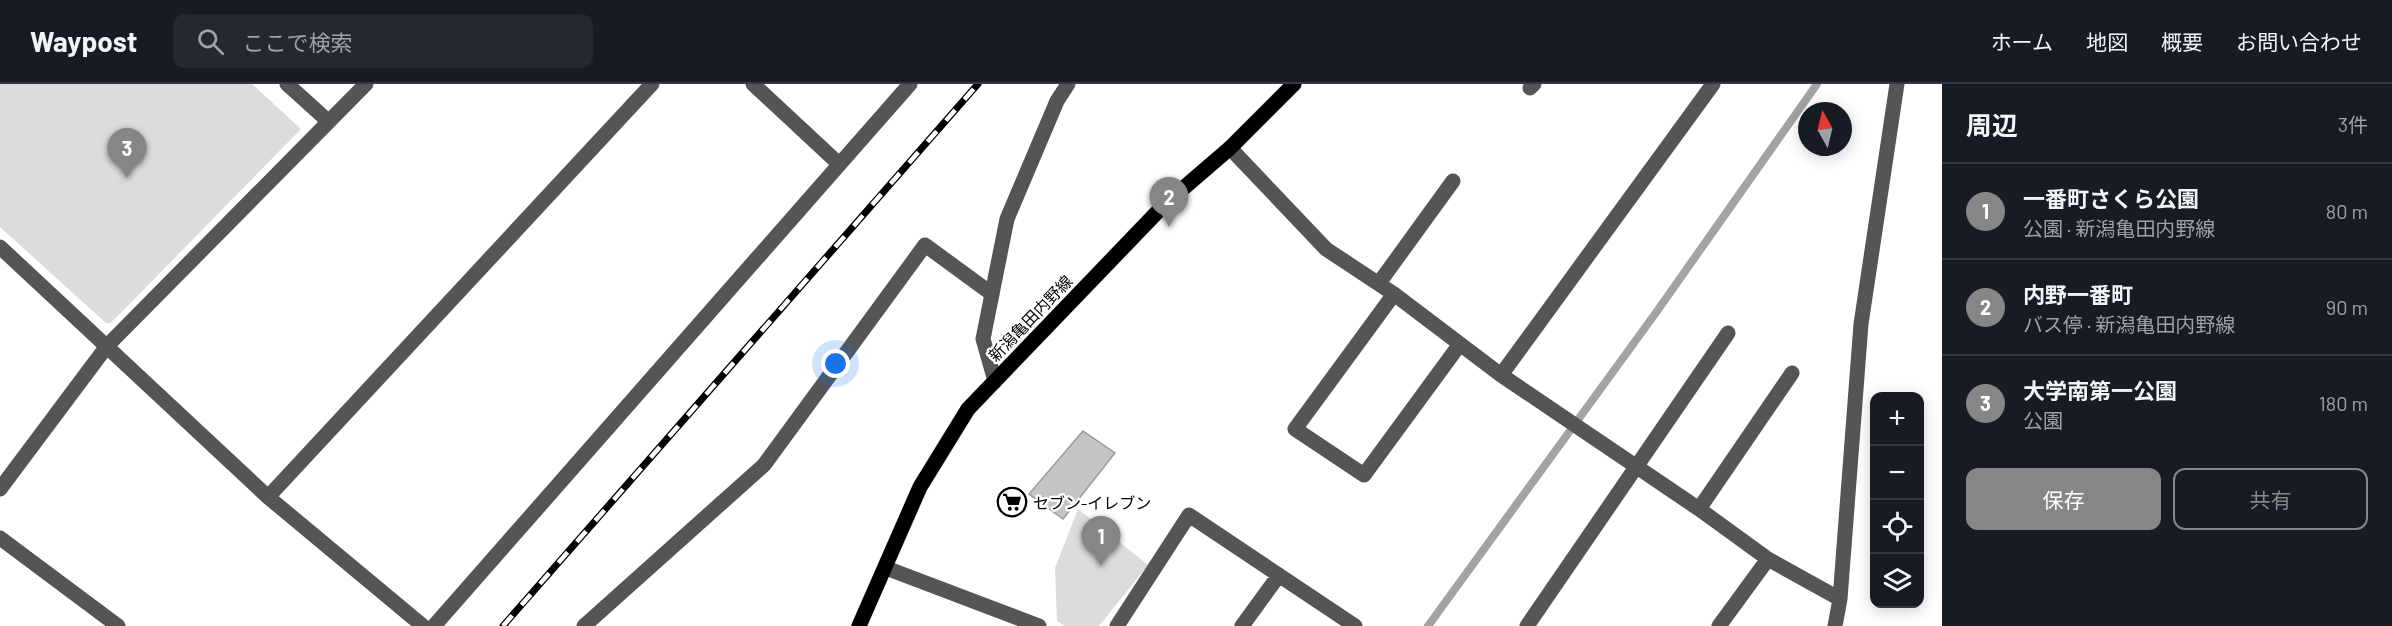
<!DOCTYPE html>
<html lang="ja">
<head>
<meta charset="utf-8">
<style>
	body { margin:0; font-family:Barlow,"Noto Sans JP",sans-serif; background:#242831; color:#f1f3f6 }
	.controls { position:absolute; right:18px; bottom:18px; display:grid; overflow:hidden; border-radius:12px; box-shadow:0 3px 15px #0003 }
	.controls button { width:54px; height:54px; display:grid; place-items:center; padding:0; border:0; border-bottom:2px solid #363941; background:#171b24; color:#f1f3f6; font:30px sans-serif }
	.compass { position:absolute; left:1798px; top:18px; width:54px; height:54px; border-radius:50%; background:#171b24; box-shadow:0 3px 15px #0003; rotate:352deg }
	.you { position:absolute; left:836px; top:280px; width:21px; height:21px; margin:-15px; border:4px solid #fff; border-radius:50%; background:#1a73e8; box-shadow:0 0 0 9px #1a73e833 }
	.badge { display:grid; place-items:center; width:39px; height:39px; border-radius:50%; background:#858687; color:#fff; font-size:20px; font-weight:700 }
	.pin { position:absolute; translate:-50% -50px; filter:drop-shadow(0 2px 3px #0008) }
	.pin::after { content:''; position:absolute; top:32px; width:21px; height:18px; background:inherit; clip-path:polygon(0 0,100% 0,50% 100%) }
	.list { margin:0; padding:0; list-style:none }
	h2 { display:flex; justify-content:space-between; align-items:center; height:78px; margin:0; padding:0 24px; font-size:26px }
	h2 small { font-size:20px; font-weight:400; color:#9ea1a6 }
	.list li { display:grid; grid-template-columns:39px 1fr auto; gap:18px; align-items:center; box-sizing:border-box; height:96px; padding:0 24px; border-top:2px solid #363941 }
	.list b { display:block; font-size:22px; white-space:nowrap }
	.list p { margin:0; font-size:20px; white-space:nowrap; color:#9ea1a6 }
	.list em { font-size:20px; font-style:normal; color:#9ea1a6 }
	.actions { display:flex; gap:12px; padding:18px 24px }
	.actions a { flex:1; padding:14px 0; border:2px solid #858687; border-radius:12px; text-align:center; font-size:21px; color:#858687 }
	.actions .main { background:#858687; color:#fff }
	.icon { flex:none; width:33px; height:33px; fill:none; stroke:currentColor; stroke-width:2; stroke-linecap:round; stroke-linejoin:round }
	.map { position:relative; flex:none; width:1942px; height:542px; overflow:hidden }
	header { display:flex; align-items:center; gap:36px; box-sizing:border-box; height:84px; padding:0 30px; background:#171b24; border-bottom:2px solid #363941 }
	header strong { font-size:28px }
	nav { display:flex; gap:33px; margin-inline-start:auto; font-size:21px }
	.search { width:420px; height:54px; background:#242831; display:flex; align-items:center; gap:15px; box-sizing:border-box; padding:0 21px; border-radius:12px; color:#9ea1a6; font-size:22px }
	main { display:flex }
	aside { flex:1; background:#171b24 }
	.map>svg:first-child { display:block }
	.green { fill:#dcdcdc }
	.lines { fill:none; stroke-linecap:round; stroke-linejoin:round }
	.stream { stroke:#a3a3a3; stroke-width:8 }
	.building { fill:#c4c4c4; stroke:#999; stroke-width:1.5 }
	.major-casing { stroke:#dbdbdb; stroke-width:16 }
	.minor { stroke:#555; stroke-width:15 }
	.major { stroke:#000; stroke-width:15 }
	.rail-casing { stroke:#000; stroke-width:7 }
	.rail { stroke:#fff; stroke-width:4.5; stroke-dasharray:14; stroke-linecap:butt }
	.labels { text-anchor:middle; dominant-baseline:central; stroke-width:4.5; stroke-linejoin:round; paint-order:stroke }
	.street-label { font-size:16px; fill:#000; stroke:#fff }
	.poi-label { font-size:16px; fill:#000; stroke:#fff; text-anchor:start }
</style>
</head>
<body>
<header>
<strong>Waypost</strong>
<div class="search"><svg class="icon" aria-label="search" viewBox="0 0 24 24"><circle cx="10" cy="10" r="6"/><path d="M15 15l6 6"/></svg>ここで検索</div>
<nav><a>ホーム</a><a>地図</a><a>概要</a><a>お問い合わせ</a></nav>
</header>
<main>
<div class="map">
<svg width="1942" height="542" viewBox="0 0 1942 542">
	<rect width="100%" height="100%" fill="#fff"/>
	<path class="green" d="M0,0H252L301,45L111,239H106L0,143Z
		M1078,425L1148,481L1099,542H1065L1057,537L1055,484Z"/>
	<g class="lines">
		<path class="stream" d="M1428,542L1655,230L1817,0"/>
	</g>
	<path class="building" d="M1083,347L1115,369L1063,435L1029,410Z"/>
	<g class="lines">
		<g class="major-casing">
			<path id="major" d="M859,542L920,403L968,325L1165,120L1230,64L1294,0"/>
		</g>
		<path class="minor" d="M287,0L328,37
			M753,0L839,80
			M1530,4L1534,0
			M1230,64L1326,165L1394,210L1501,291L1699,425L1768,475L1840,515
			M0,163L268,413L423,542
			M1379,199L1453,97
			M1394,210L1295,345L1364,391L1460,260
			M1501,291L1713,0
			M995,297L983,255L1007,135L1057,17L1068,0
			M0,405L107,262L366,0
			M268,413L652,0
			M1699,425L1792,289
			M0,454L118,542
			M886,484L1039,542
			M434,542L910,0
			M584,542L764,381L925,161L992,210
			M1117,542L1189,431L1355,542
			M1242,542L1279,491
			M1527,542L1728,249
			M1719,542L1768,475
			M1835,542L1840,515L1861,240L1897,0"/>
		<use href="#major" class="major"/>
		<g class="rail-casing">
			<path id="rail" d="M503,542L978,0"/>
		</g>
		<use href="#rail" class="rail"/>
	</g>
	<defs>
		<g id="supermarket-ring" transform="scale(1.5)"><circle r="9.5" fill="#fff" stroke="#000" stroke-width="1.5"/><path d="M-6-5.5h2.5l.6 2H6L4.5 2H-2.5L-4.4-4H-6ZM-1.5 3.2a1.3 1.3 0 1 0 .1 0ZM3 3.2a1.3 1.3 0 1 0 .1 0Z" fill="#000"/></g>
	</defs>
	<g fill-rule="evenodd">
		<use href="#supermarket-ring" x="1012" y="418"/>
	</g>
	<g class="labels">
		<g class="street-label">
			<text transform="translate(1030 234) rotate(-46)">新潟亀田内野線</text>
		</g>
		<g class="poi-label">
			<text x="1033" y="418">セブン-イレブン</text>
		</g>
	</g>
</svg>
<div class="controls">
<button>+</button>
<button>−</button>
<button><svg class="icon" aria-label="locate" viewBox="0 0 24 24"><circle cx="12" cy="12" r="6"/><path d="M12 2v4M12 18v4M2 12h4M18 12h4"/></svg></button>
<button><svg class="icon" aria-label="layers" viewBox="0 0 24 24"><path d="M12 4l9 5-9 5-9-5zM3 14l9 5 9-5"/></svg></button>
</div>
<svg class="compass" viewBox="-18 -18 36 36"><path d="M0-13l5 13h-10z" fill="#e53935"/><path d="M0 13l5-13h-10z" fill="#9ea1a6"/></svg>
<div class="you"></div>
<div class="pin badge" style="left:1101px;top:482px">1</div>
<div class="pin badge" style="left:1169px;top:143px">2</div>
<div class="pin badge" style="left:127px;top:94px">3</div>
</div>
<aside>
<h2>周辺<small>3件</small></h2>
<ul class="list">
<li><span class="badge">1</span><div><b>一番町さくら公園</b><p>公園 · 新潟亀田内野線</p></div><em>80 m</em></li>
<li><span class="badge">2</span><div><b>内野一番町</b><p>バス停 · 新潟亀田内野線</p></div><em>90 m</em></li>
<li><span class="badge">3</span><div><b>大学南第一公園</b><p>公園</p></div><em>180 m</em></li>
</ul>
<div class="actions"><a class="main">保存</a><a>共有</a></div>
</aside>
</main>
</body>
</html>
